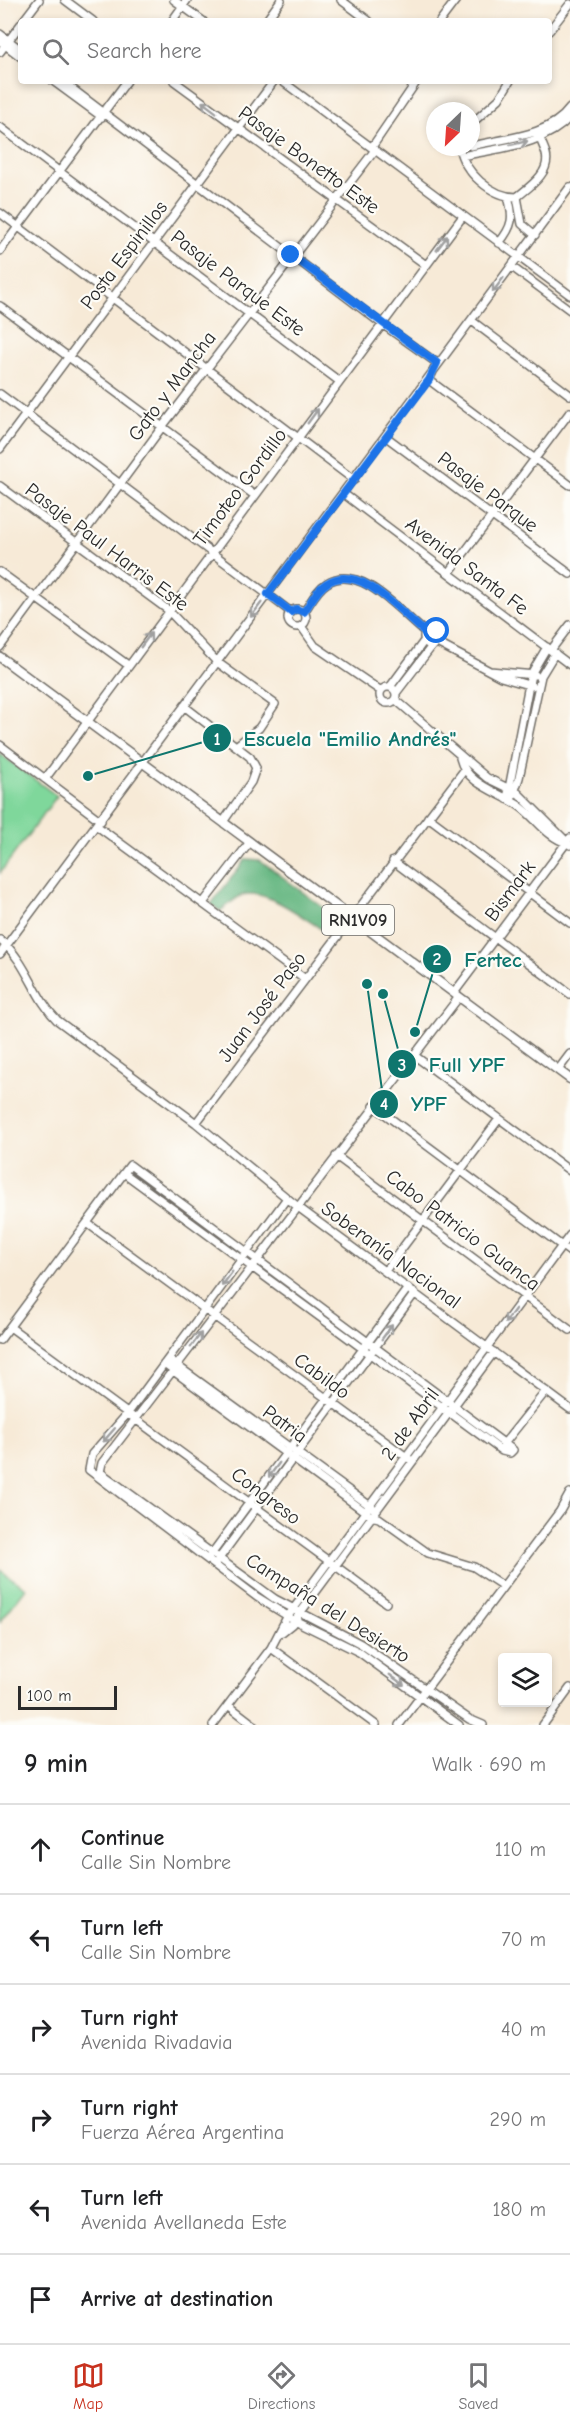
<!DOCTYPE html>
<html lang="en">
<head>
<meta charset="utf-8">
<style>
	body { margin:0; font-family:"Comic Neue",sans-serif; background:#f2f2f2; color:#202124 }
	.controls { position:absolute; right:18px; bottom:18px; display:grid; overflow:hidden; border-radius:6px; box-shadow:0 3px 9px #0003 }
	.controls button { width:54px; height:54px; display:grid; place-items:center; padding:0; border:0; border-bottom:2px solid #e0e0e0; background:#fff; color:#202124; font:30px sans-serif }
	.compass { position:absolute; left:426px; top:102px; width:54px; height:54px; border-radius:50%; background:#fff; box-shadow:0 3px 9px #0003; rotate:205deg }
	.scale { position:absolute; left:18px; bottom:15px; width:99px; box-sizing:border-box; padding-left:6px; border:3px solid #2b2b2b; border-top:0; font-size:16px; line-height:21px; white-space:nowrap; color:#2b2b2b; -webkit-text-stroke:4px #fdfcf7; paint-order:stroke }
	.stop { position:absolute; width:18px; height:18px; margin:-14px; border:4px solid #1a73e8; border-radius:50%; background:#fff }
	.stop.end { background:#1a73e8; border-color:#fff; box-shadow:0 2px 6px #0008 }
	.list { margin:0; padding:0; list-style:none }
	h2 { display:flex; justify-content:space-between; align-items:center; height:78px; margin:0; padding:0 24px; font-size:26px }
	h2 small { font-size:20px; font-weight:400; color:#757577 }
	.list li { display:grid; grid-template-columns:39px 1fr auto; gap:18px; align-items:center; box-sizing:border-box; height:90px; padding:0 24px; border-top:2px solid #e0e0e0 }
	.list b { display:block; font-size:22px; white-space:nowrap }
	.list p { margin:0; font-size:20px; white-space:nowrap; color:#757577 }
	.list em { font-size:20px; font-style:normal; color:#757577 }
	.icon { flex:none; width:33px; height:33px; fill:none; stroke:currentColor; stroke-width:2; stroke-linecap:round; stroke-linejoin:round }
	.map { position:relative; flex:none; width:570px; height:1725px; overflow:hidden }
	.search { position:absolute; background:#fff; box-shadow:0 3px 9px #0003; left:18px; right:18px; top:18px; height:66px; display:flex; align-items:center; gap:15px; box-sizing:border-box; padding:0 21px; border-radius:6px; color:#757577; font-size:22px }
	.sheet { height:618px; background:#fff }
	nav { display:flex; justify-content:space-around; align-items:center; box-sizing:border-box; height:84px; border-top:2px solid #e0e0e0; background:#fff; font-size:16px; color:#757577 }
	nav a { display:grid; justify-items:center; gap:3px }
	nav .on { color:#c8321e }
	.map>svg:first-child { display:block }
	.green { fill:#7fd79b; stroke:#558163; stroke-width:1.5 }
	.forest { fill:#67b883; stroke:#497257; stroke-width:1.5 }
	.lines { fill:none; stroke-linecap:round; stroke-linejoin:round }
	.minor-casing { stroke:#726e67; stroke-width:10 }
	.major-casing { stroke:#726e67; stroke-width:11 }
	.minor { stroke:#fff; stroke-width:7 }
	.major { stroke:#fff; stroke-width:8 }
	.oneway { stroke:#a0a0a0 }
	.route { stroke:#1a73e8; stroke-width:8 }
	.labels { text-anchor:middle; dominant-baseline:central; stroke-width:4.5; stroke-linejoin:round; paint-order:stroke }
	.shield { fill:#fdfcf7; stroke:#6a6a68; stroke-width:1.5 }
	.shield-label { font-size:18px; font-weight:bold; fill:#2b2b2b }
	.street-label { font-size:20px; fill:#2b2b2b; stroke:#fdfcf7 }
	.leader { fill:none; stroke:#0f766e; stroke-width:2 }
	.callout-dot { fill:#0f766e; stroke:#fdfcf7; stroke-width:2 }
	.mark-label { font-size:18px; text-anchor:middle; font-weight:bold; fill:#fff }
	.callout-label { font-size:21px; text-anchor:middle; font-weight:bold; fill:#0f766e; stroke:#fdfcf7; stroke-width:4.5; stroke-linejoin:round; paint-order:stroke }
</style>
</head>
<body>
<div class="map">
<svg width="570" height="1725" viewBox="0 0 570 1725">
	<rect width="100%" height="100%" fill="#fdfcf7"/>
	<filter id="ink" filterUnits="userSpaceOnUse"><feTurbulence type="fractalNoise" baseFrequency=".0167" numOctaves="2"/><feDisplacementMap in="SourceGraphic" scale="12" xChannelSelector="R" yChannelSelector="G"/><feConvolveMatrix kernelMatrix="1 2 1 2 8 2 1 2 1" color-interpolation-filters="sRGB"/></filter>
	<filter id="wash" filterUnits="userSpaceOnUse"><feTurbulence type="fractalNoise" baseFrequency=".008" numOctaves="4" result="noise"/><feDisplacementMap in="SourceGraphic" scale="24" xChannelSelector="R" yChannelSelector="G"/><feGaussianBlur stdDeviation="1.35" result="paint"/><feColorMatrix in="noise" values="0 0 0 0 0 0 0 0 0 0 0 0 0 0 0 0 0 1.4 0 .05"/><feComposite in="paint" operator="in"/></filter>
	<g filter="url(#wash)">
		<rect width="100%" height="100%" fill="#f7ead7"/>
		<path class="green" d="M0,754L57,796L0,873Z
			M0,1570L26,1588L0,1622Z"/>
		<path class="forest" d="M246,859L260,860L337,918L327,933C308,921 267,888 243,895C236,897 227,906 220,911L211,904Z"/>
	</g>
	<g filter="url(#ink)">
		<g class="lines">
			<g class="minor-casing">
				<path id="minor" d="M65,0L93,21
					M174,0L203,21
					M341,0L369,21
					M23,21L39,0
					M172,21L187,0
					M266,21L281,0
					M440,21L456,0
					M549,31L570,4
					M0,34L21,50
					M0,41L21,57
					M0,52L21,24
					M53,81L102,117
					M62,81L382,324L437,363L429,380L570,485
					M174,81L426,265
					M282,81L570,295
					M471,124L499,99L510,81
					M0,127L339,381
					M471,146C504,138 549,137 570,108
					M372,147L417,81
					M459,147C464,172 491,197 517,197C529,187 551,173 546,154C544,146 539,139 538,131
					M462,156C497,148 544,146 570,117
					M517,197L522,224L535,235
					M0,213L354,480
					M499,243C513,226 514,217 508,197
					M0,251L127,81
					M512,267L570,310
					M0,306L254,495
					M472,321L570,395
					M0,394L291,612
					M385,436L570,574
					M0,449L274,81
					M0,486L168,610L217,662L275,704L259,728L236,746
					M344,494L570,665
					M0,572L128,665
					M449,573L570,412
					M288 618a9 9 0 1 1 18 0a9 9 0 1 1-18 0Z
					M304,612C311,602 317,589 327,583C360,562 401,613 425,632
					M301,626L315,646L381,691
					M424 637a8 8 0 1 1 16 0a8 8 0 1 1-16 0Z
					M437,643L501,677L532,686
					M0,647L162,427L375,150
					M551,650L570,625
					M490,671L535,675
					M380 695a8 8 0 1 1 16 0a8 8 0 1 1-16 0Z
					M390,687L424,641
					M396,693L432,646
					M396,700L487,778L518,793L570,845
					M184,706L250,757L256,768L251,782L223,822
					M0,745L101,821
					M460,758C466,784 498,792 518,805C535,816 546,837 567,843
					M45,779L463,216
					M513,796L519,778L541,676L555,653
					M507,799L531,674L547,647
					M428,817L570,923
					M97,826L304,978
					M393,861L570,994
					M203,903L250,842
					M0,940C27,961 33,996 57,1020L196,1123L298,1207L570,1409
					M0,954L570,187
					M454,993L570,838
					M459,997L102,1463L100,1472L275,1599L361,1644L469,1719L483,1725
					M415,1056L570,1171
					M558,1070L570,1054
					M374,1106L570,1252
					M196,1123L465,769
					M336,1156L570,1330
					M287,1198L128,1413L92,1454L89,1470L257,1597L294,1620L359,1652L459,1725
					M87,1223L412,1461
					M385,1271L499,1119
					M10,1327L386,1603
					M0,1340L124,1173L130,1165L513,1450L510,1453L502,1451L124,1173
					M168,1359L373,1508
					M164,1364L371,1516L379,1518L428,1553L474,1567L503,1586
					M503,1445L546,1391
					M210,1556L408,1288
					M218,1560L415,1293
					M282,1632L292,1624L494,1352
					M271,1648L376,1725
					M228,1705L254,1725
					M213,1725L271,1648L286,1619L570,1235
					M399,1725L560,1511L570,1493
					M543,1725L570,1688"/>
			</g>
			<g class="major-casing">
				<path id="major" d="M0,657L570,1079"/>
			</g>
			<use href="#minor" class="minor"/>
			<use href="#major" class="major"/>
		</g>
		<defs><path id="oneway-shaft" d="M-6 0H5M1.5-3L5.5 0L1.5 3" fill="none" stroke-width="1.6" stroke-linecap="round" stroke-linejoin="round" transform="scale(1.5)"/></defs>
		<g class="oneway">
			<use href="#oneway-shaft" transform="translate(209 107) rotate(-143)"/>
			<use href="#oneway-shaft" transform="translate(519 143) rotate(-13)"/>
			<use href="#oneway-shaft" transform="translate(442 243) rotate(-53)"/>
			<use href="#oneway-shaft" transform="translate(498 285) rotate(127)"/>
			<use href="#oneway-shaft" transform="translate(313 416) rotate(-54)"/>
			<use href="#oneway-shaft" transform="translate(256 610) rotate(127)"/>
			<use href="#oneway-shaft" transform="translate(146 640) rotate(-54)"/>
			<use href="#oneway-shaft" transform="translate(227 1279) rotate(126)"/>
			<use href="#oneway-shaft" transform="translate(510 1316) rotate(126)"/>
			<use href="#oneway-shaft" transform="translate(387 1332) rotate(-54)"/>
			<use href="#oneway-shaft" transform="translate(196 1340) rotate(-54)"/>
			<use href="#oneway-shaft" transform="translate(109 1435) rotate(131)"/>
			<use href="#oneway-shaft" transform="translate(274 1470) rotate(126)"/>
			<use href="#oneway-shaft" transform="translate(397 1680) rotate(36)"/>
		</g>
	</g>
	<g class="lines" filter="url(#ink)">
		<path class="route" d="M291,255L437,363L429,380L268,594L291,612L296,609L304,612C311,602 317,589 327,583C360,562 401,613 425,632L430,629L437,631"/>
	</g>
	<g class="labels">
		<rect class="shield" x="322" y="905" width="72" height="30" rx="4.5"/>
		<g class="shield-label">
			<text x="358" y="920">RN1V09</text>
		</g>
		<g class="street-label">
			<text transform="translate(309 160) rotate(36)">Pasaje Bonetto Este</text>
			<text transform="translate(124 255) rotate(-53)">Posta Espinillos</text>
			<text transform="translate(238 283) rotate(37)">Pasaje Parque Este</text>
			<text transform="translate(172 386) rotate(-53)">Gato y Mancha</text>
			<text transform="translate(240 487) rotate(-53)">Timoteo Gordillo</text>
			<text transform="translate(488 492) rotate(37)">Pasaje Parque</text>
			<text transform="translate(107 547) rotate(37)">Pasaje Paul Harris Este</text>
			<text transform="translate(467 566) rotate(37)">Avenida Santa Fe</text>
			<text transform="translate(510 891) rotate(-53)">Bismark</text>
			<text transform="translate(262 1007) rotate(-53)">Juan José Paso</text>
			<text transform="translate(463 1230) rotate(37)">Cabo Patricio Guanca</text>
			<text transform="translate(391 1255) rotate(36)">Soberanía Nacional</text>
			<text transform="translate(322 1376) rotate(36)">Cabildo</text>
			<text transform="translate(285 1424) rotate(36)">Patria</text>
			<text transform="translate(410 1424) rotate(-54)">2 de Abril</text>
			<text transform="translate(266 1496) rotate(37)">Congreso</text>
			<text transform="translate(328 1608) rotate(32)">Campaña del Desierto</text>
		</g>
	</g>
	<path class="leader" d="M88 776L217 738M415 1032L437 959M383 994L402 1064M367 984L384 1104"/>
	<g class="callout-dot">
		<circle cx="88" cy="776" r="6"/>
		<circle cx="415" cy="1032" r="6"/>
		<circle cx="383" cy="994" r="6"/>
		<circle cx="367" cy="984" r="6"/>
		<circle cx="217" cy="738" r="15"/>
		<circle cx="437" cy="959" r="15"/>
		<circle cx="402" cy="1064" r="15"/>
		<circle cx="384" cy="1104" r="15"/>
	</g>
	<g class="mark-label">
		<text x="217" y="745">1</text>
		<text x="437" y="965">2</text>
		<text x="402" y="1071">3</text>
		<text x="384" y="1110">4</text>
	</g>
	<g class="callout-label">
		<text x="350" y="746">Escuela "Emilio Andrés"</text>
		<text x="493" y="967">Fertec</text>
		<text x="467" y="1072">Full YPF</text>
		<text x="429" y="1111">YPF</text>
	</g>
</svg>
<div class="controls">
<button><svg class="icon" aria-label="layers" viewBox="0 0 24 24"><path d="M12 4l9 5-9 5-9-5zM3 14l9 5 9-5"/></svg></button>
</div>
<svg class="compass" viewBox="-18 -18 36 36"><path d="M0-13l5 13h-10z" fill="#e53935"/><path d="M0 13l5-13h-10z" fill="#757577"/></svg>
<div class="scale">100 m</div>
<div class="stop" style="left:437px;top:631px"></div>
<div class="stop end" style="left:291px;top:255px"></div>
<div class="search"><svg class="icon" aria-label="search" viewBox="0 0 24 24"><circle cx="10" cy="10" r="6"/><path d="M15 15l6 6"/></svg>Search here</div>
</div>
<section class="sheet">
<h2>9 min<small>Walk · 690 m</small></h2>
<ul class="list">
<li><svg class="icon" aria-label="ahead" viewBox="0 0 24 24"><path d="M12 20V5M6 11l6-6 6 6"/></svg><div><b>Continue</b><p>Calle Sin Nombre</p></div><em>110 m</em></li>
<li><svg class="icon" aria-label="left" viewBox="0 0 24 24"><path d="M17 20v-9H6M10 6l-5 5 5 5"/></svg><div><b>Turn left</b><p>Calle Sin Nombre</p></div><em>70 m</em></li>
<li><svg class="icon" aria-label="right" viewBox="0 0 24 24"><path d="M7 20v-9h11M14 6l5 5-5 5"/></svg><div><b>Turn right</b><p>Avenida Rivadavia</p></div><em>40 m</em></li>
<li><svg class="icon" aria-label="right" viewBox="0 0 24 24"><path d="M7 20v-9h11M14 6l5 5-5 5"/></svg><div><b>Turn right</b><p>Fuerza Aérea Argentina</p></div><em>290 m</em></li>
<li><svg class="icon" aria-label="left" viewBox="0 0 24 24"><path d="M17 20v-9H6M10 6l-5 5 5 5"/></svg><div><b>Turn left</b><p>Avenida Avellaneda Este</p></div><em>180 m</em></li>
<li><svg class="icon" aria-label="arrive" viewBox="0 0 24 24"><path d="M6 21V4h12l-3 4 3 4H6"/></svg><div><b>Arrive at destination</b></div></li>
</ul>
</section>
<nav>
<a class="on"><svg class="icon" aria-label="map" viewBox="0 0 24 24"><path d="M3 6l6-2 6 2 6-2v14l-6 2-6-2-6 2zM9 4v14M15 6v14"/></svg>Map</a>
<a><svg class="icon" aria-label="directions" viewBox="0 0 24 24"><path d="M12 3l9 9-9 9-9-9zM9 14v-3h6M13 9l2 2-2 2"/></svg>Directions</a>
<a><svg class="icon" aria-label="saved" viewBox="0 0 24 24"><path d="M7 4h10v16l-5-4-5 4z"/></svg>Saved</a>
</nav>
</body>
</html>
